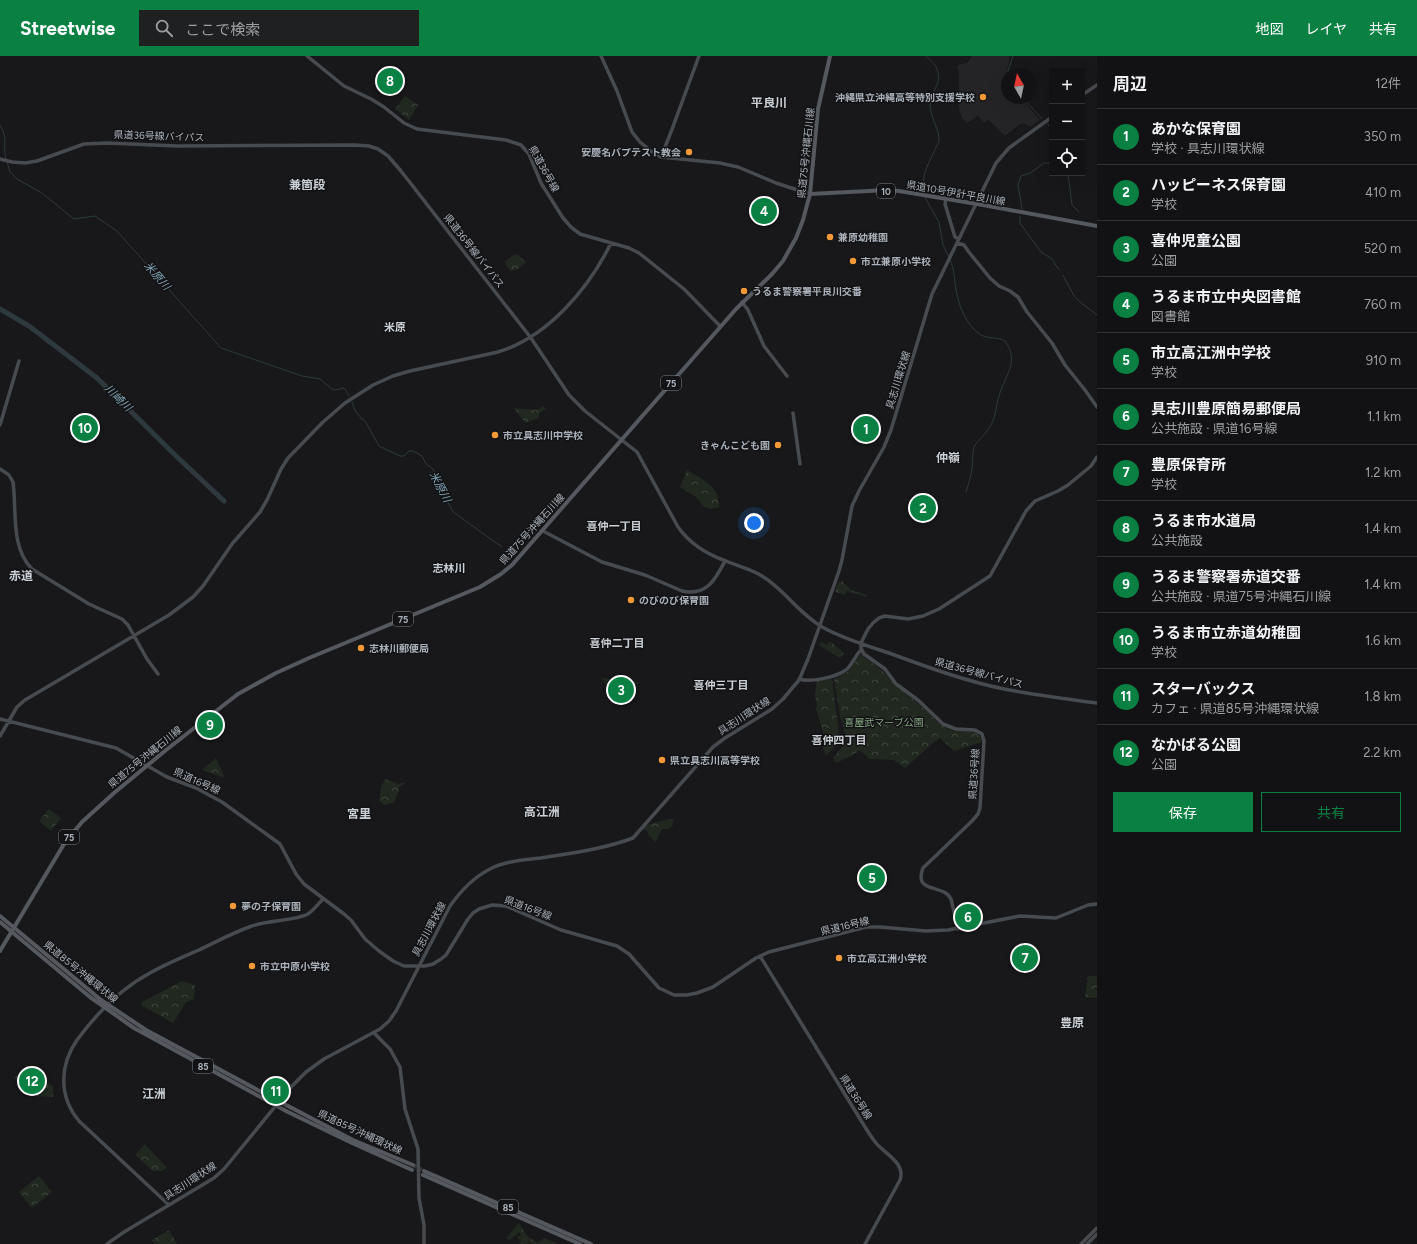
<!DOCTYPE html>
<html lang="ja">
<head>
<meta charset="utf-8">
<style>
	body { margin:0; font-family:Figtree,"Noto Sans JP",sans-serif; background:#1f2022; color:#f1f3f6 }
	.controls { position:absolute; right:12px; top:12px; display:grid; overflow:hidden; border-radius:0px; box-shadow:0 4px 16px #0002 }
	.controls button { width:36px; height:36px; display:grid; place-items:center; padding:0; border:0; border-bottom:1px solid #313234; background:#121214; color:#f1f3f6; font:20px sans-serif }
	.compass { position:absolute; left:1001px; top:12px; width:36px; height:36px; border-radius:50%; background:#121214; box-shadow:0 4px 16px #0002; rotate:351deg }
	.you { position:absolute; left:754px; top:467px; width:14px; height:14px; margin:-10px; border:3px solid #fff; border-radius:50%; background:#1a73e8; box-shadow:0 0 0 6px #1a73e833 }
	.badge { display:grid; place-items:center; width:26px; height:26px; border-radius:50%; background:#0b8043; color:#fff; font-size:13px; font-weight:700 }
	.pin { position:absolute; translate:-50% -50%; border:2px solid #fff; box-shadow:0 1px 4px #0006 }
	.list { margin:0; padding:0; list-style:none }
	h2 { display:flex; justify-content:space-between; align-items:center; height:52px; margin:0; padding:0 16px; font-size:17px }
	h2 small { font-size:13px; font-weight:400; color:#9c9ea0 }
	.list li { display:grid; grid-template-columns:26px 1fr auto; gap:12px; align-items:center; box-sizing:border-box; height:56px; padding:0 16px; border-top:1px solid #313234 }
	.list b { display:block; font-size:15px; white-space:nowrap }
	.list p { margin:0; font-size:13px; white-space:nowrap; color:#9c9ea0 }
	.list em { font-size:13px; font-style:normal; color:#9c9ea0 }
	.actions { display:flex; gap:8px; padding:12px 16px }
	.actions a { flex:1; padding:9px 0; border:1px solid #0b8043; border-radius:0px; text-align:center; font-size:14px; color:#0b8043 }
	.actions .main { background:#0b8043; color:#fff }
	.icon { flex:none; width:22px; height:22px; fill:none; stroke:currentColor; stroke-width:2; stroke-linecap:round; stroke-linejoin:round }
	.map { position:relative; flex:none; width:1097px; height:1188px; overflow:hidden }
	header { display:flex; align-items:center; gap:24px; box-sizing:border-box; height:56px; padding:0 20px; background:#0b8043; color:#fff }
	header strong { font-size:19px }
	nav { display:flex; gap:22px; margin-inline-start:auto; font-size:14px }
	.search { width:280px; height:36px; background:#1f2022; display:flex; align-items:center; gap:10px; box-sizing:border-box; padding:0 14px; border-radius:0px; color:#9c9ea0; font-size:15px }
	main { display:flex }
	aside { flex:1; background:#121214 }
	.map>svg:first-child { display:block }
	.built { fill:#242427 }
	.forest { fill:url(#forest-crowns) }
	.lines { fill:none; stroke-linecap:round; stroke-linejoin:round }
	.stream { stroke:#2e393e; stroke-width:1 }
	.river { stroke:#2e393e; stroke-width:5 }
	.primary-tunnel { stroke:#35373a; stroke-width:4; stroke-dasharray:4 2; stroke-linecap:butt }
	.secondary { stroke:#474a4f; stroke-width:3.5 }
	.primary { stroke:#55585e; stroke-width:4 }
	.poi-dot { fill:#f39937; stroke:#131315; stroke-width:1.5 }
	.labels { text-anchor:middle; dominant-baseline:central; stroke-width:3; stroke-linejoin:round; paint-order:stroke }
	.shield { fill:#131315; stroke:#7d8288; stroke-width:1 }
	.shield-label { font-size:9px; font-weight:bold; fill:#aab1ba }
	.poi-label { font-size:10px; font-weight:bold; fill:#aab1ba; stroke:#131315; text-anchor:start }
	.street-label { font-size:10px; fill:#aab1ba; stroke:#131315 }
	.park-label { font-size:10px; fill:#84a581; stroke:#131315 }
	.water-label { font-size:11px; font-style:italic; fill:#81a4b5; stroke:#131315 }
	.neighbourhood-label { font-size:11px; font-weight:bold; fill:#cbd0d6; stroke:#131315 }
	.quarter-label { font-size:12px; font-weight:bold; fill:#cbd0d6; stroke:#131315 }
</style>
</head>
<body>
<header>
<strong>Streetwise</strong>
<div class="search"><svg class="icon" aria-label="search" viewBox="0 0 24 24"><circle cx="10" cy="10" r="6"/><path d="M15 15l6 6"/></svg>ここで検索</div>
<nav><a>地図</a><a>レイヤ</a><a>共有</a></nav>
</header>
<main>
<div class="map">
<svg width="1097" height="1188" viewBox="0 0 1097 1188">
	<defs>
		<pattern id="forest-crowns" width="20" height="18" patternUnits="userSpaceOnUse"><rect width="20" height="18" fill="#202820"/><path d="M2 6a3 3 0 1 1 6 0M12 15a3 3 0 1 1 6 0" fill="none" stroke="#3e453e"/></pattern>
	</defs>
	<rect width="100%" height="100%" fill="#18181a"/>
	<path class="built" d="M972,0H1009V6L1004,25L1007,32V42H1019L1024,45L1040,64L1030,71L1024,67L1020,68L1005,80L988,63L984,67L978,60L967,67L962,62L959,53V16L957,9L967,7Z"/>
	<path class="forest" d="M405,40L418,49L409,64L395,53Z
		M517,198L526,206L518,213L511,215L506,209L505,206L512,200Z
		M543,350L546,353L539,357V362L525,367L514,352L537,354Z
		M687,414C704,425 719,429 719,451L710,453L704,451L696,441L680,431Z
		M842,525L851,534L867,539L866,541L847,535L845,539L835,536L838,526Z
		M821,586L827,589L828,586H831L844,597L840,602L819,589Z
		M860,598L883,615L895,629L916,645L941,669L954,675H974L980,680L982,686L954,695L940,682L933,687L905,712L894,704L869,703L860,694L851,700L836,707L833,702L847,685L840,660L834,623L848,616Z
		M602,622L638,626L628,642L619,648Z
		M832,623L840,684L826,700L823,693L825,682L816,653L817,649L815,639L817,624Z
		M216,702L225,722L202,714Z
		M385,723L399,728L404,726L405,728L399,731V734L394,747L383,749V747L379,745L381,731Z
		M49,753L61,762L51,775L39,765Z
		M669,763H674L672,770L669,773H662L656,786L649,780L648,776L642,772L643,770Z
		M1088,920H1097V942L1085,941Z
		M182,925L195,929L194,943L186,946L173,967L141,949L142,946Z
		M28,1010L44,1024L53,1030V1041L32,1040L14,1022Z
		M145,1088L167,1112L162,1115H153L135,1099Z
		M39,1120L52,1136L32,1152L19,1136Z
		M519,1167L527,1180L538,1187L544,1182L559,1188H531L529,1186L526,1188H520L519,1187L521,1184L517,1182L521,1179L519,1176L510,1184L506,1183L515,1171Z
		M169,1174L177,1188H155L152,1184Z"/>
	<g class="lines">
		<path class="stream" d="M1007,18L1013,0
			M1007,19V27
			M1023,42L1042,63
			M1048,68L1052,75
			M0,69C9,83 2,89 6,103
			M7,106L10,116L17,123L42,137L74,163L95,160L117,175L221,292L302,320L320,323L332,333L336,334L343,332L345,333L349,340
			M1068,117L1072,149L1079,156
			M924,137C921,121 927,110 934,96C935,92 938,89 939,85C940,75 930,60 930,49C930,37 941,29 938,17C937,9 931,5 926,0
			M924,140L939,166L943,189L949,201
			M1022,153L1018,129L1021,120L1030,117L1044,107H1052
			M1020,160V167L1022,170L1041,196L1052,203L1059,214
			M950,204C955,214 954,223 956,234C959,251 966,269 981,279C989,283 998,281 1005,285C1020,306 1005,319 999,340C996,350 996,360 991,369C987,377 976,386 974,391C972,398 973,406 972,413C971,421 968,429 966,436
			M1063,219L1074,240L1080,246L1097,259
			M352,346L355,354L361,362L365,365L379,390L400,400H404L409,395H413L417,397L422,400L426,408L433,413L437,426L453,456L502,491"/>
		<path class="river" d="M0,253L29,270L97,322L174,398L224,445"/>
		<path class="primary-tunnel" d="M413,1109L424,1115"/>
		<path class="secondary" d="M307,0L344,30L371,43L384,51L404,67L417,73L506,84L521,89L529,98L541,127L563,162L571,171L580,178L629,192L639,197L684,233L720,270
			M601,0L617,35L632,76L640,86L651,95L661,101L720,107L738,111L776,127L810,138
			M1082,39L1097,29
			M661,101L671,76L699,0
			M0,103L12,106L25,107L37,105L84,88L107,87L177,90L355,89L369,90L378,93L388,100L401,115L531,282L569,339L585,355L637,396L678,471C690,488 706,498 726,505C738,510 751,513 762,520C785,534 800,559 824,572C844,583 868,590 889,597C927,611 965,625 1004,633C1035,639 1066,643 1097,647
			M946,143L945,148L955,181L959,183
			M957,187L964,189L968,195L990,222L999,230L1010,235L1018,241L1027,256L1052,287L1065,309L1085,334L1097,351
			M742,246L748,254L764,290L787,320
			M793,357L800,408
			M0,369L19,305
			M0,413L9,419L13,426C17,454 10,491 32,513L89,548L122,563L128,569L147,603L158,618
			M543,475L602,506L645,519L682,535C707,540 715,524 725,505
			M799,623C810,627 836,621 846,614C851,610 855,601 859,596L862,594
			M0,663L116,692L167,721L196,732L222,746L280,788L296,818L304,828L344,858L351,864L365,883L379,895L393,905L404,910H425L433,908L441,903L446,899L468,863L473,857L479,853L492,849L506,850L561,874L617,890L629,898L659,932L674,939H687L697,937L713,931L756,902L769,896L866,871H880L926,875L948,874L1020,860L1056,862L1088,849L1097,848
			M0,680L17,651L25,644L169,559L193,541L203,530L232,488L260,456L267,444L281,413L288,402L323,366L345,347L373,329L393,320L410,315L498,296C548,281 589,232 611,187
			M958,873L951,843C943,827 913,838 923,812L972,765L978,758L980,752L984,685L982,678L975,674L956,673L943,668L918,644L896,628L885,613L864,598L861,593V587L868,573L873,567L879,562L885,560L908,563L923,560L939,553L990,520L1026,455L1035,445L1058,435L1068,429L1091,410L1097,401
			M760,900L865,1071C868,1076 872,1082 876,1087C885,1098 906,1107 900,1124L865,1188
			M374,977L390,993L400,1011L405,1053L418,1093L419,1142L424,1169V1188
			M169,1149L79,1065C59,1041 59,1010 77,984C97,957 120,933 150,917C166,908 183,901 199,894C216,886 234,876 252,870C267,864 295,865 308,858C314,854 318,848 323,843
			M107,1188L124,1176L214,1122L224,1113L292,1030L306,1016L324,1003L380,973L389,965L396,955L450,850C460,836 474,821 490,813C505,805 524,804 541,802C572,797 604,793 633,782L713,691L725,682L772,653L783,643L799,624L808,603L839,515L842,504L852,450L859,435L884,391L891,374L932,238L996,107L1009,92L1052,61
			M1081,1188L1097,1172
			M1087,1188L1097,1178"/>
		<path class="primary" d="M810,138L887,134L899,135L983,149L1097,170
			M0,860L101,944L146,974L267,1039L353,1084L413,1109
			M0,866L90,941L134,972L288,1056L352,1087L412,1114
			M0,895L64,788L82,766L114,737L166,694L238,638L276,617L309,602L480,531L501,518L512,509L736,253L772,218L783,205L796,182L803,164L810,138L818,53L830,0
			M424,1115L591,1188
			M423,1119L580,1188"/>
	</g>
	<g class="poi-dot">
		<circle cx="983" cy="41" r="4"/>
		<circle cx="689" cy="96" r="4"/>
		<circle cx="830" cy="181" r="4"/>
		<circle cx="853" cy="205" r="4"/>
		<circle cx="744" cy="235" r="4"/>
		<circle cx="495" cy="379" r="4"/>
		<circle cx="778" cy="389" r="4"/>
		<circle cx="631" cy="544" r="4"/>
		<circle cx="361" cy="592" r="4"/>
		<circle cx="662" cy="704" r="4"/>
		<circle cx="233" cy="850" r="4"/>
		<circle cx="839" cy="902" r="4"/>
		<circle cx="252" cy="910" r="4"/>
	</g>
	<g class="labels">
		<g class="shield">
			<rect x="877" y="128" width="18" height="14" rx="3"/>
			<rect x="661" y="320" width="20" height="14" rx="3"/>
			<rect x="393" y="556" width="20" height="14" rx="3"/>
			<rect x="59" y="774" width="20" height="14" rx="3"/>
			<rect x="193" y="1003" width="20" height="14" rx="3"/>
			<rect x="498" y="1144" width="20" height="14" rx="3"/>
		</g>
		<g class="shield-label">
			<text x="886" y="135">10</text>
			<text x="671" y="327">75</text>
			<text x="403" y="563">75</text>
			<text x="69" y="781">75</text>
			<text x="203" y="1010">85</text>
			<text x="508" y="1151">85</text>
		</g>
		<g class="poi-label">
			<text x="975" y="41" text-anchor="end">沖縄県立沖縄高等特別支援学校</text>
			<text x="681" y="96" text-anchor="end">安慶名バプテスト教会</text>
			<text x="838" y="181">兼原幼稚園</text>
			<text x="861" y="205">市立兼原小学校</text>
			<text x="752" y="235">うるま警察署平良川交番</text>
			<text x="503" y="379">市立具志川中学校</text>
			<text x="770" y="389" text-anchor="end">きゃんこども園</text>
			<text x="639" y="544">のびのび保育園</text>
			<text x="369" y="592">志林川郵便局</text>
			<text x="670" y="704">県立具志川高等学校</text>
			<text x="241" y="850">夢の子保育園</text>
			<text x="847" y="902">市立高江洲小学校</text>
			<text x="260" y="910">市立中原小学校</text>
		</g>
		<g class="street-label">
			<text transform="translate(159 80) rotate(2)">県道36号線バイパス</text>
			<text transform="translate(806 97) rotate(-84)">県道75号沖縄石川線</text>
			<text transform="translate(544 113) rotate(61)">県道36号線</text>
			<text transform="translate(956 137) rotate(10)">県道10号伊計平良川線</text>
			<text transform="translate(474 195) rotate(52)">県道36号線バイパス</text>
			<text transform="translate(898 324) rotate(-73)">具志川環状線</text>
			<text transform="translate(532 473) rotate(-48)">県道75号沖縄石川線</text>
			<text transform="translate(979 617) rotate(15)">県道36号線バイパス</text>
			<text transform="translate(744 660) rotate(-33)">具志川環状線</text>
			<text transform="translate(145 701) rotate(-39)">県道75号沖縄石川線</text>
			<text transform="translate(974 718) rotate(-86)">県道36号線</text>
			<text transform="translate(197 725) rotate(24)">県道16号線</text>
			<text transform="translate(528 852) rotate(21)">県道16号線</text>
			<text transform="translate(845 870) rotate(-13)">県道16号線</text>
			<text transform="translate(429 873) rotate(-62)">具志川環状線</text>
			<text transform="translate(81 916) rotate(39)">県道85号沖縄環状線</text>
			<text transform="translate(856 1041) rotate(58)">県道36号線</text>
			<text transform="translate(360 1076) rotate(25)">県道85号沖縄環状線</text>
			<text transform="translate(190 1125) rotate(-33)">具志川環状線</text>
		</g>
		<g class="park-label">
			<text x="884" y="666">喜屋武マーブ公園</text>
		</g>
		<g class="water-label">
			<text transform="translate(157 220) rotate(49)">米原川</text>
			<text transform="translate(118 342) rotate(44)">川崎川</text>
			<text transform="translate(440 431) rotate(62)">米原川</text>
		</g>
		<g class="neighbourhood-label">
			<text x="395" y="271">米原</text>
			<text x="614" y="470">喜仲一丁目</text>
			<text x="449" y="512">志林川</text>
			<text x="617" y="587">喜仲二丁目</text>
			<text x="721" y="629">喜仲三丁目</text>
			<text x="839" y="684">喜仲四丁目</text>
		</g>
		<g class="quarter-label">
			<text x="769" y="47">平良川</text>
			<text x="307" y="129">兼箇段</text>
			<text x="948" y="402">仲嶺</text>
			<text x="21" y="520">赤道</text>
			<text x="542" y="756">高江洲</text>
			<text x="359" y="758">宮里</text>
			<text x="1072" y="967">豊原</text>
			<text x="154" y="1038">江洲</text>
		</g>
	</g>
</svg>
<div class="controls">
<button>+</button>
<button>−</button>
<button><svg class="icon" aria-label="locate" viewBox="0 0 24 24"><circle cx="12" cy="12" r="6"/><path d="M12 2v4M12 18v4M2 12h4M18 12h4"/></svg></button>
</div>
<svg class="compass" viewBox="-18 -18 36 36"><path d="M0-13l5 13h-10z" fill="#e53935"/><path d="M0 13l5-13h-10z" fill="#9c9ea0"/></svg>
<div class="you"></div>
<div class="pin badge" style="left:866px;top:373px">1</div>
<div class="pin badge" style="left:923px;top:452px">2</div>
<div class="pin badge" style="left:621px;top:634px">3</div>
<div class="pin badge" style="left:764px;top:155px">4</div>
<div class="pin badge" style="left:872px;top:822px">5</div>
<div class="pin badge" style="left:968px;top:861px">6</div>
<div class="pin badge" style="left:1025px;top:902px">7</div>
<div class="pin badge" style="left:390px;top:25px">8</div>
<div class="pin badge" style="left:210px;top:669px">9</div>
<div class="pin badge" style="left:85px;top:372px">10</div>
<div class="pin badge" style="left:276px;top:1035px">11</div>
<div class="pin badge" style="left:32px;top:1025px">12</div>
</div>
<aside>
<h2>周辺<small>12件</small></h2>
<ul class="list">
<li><span class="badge">1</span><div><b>あかな保育園</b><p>学校 · 具志川環状線</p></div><em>350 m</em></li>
<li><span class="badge">2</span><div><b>ハッピーネス保育園</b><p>学校</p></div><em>410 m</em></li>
<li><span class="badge">3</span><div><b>喜仲児童公園</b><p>公園</p></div><em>520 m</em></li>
<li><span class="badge">4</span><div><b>うるま市立中央図書館</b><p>図書館</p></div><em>760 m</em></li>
<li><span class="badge">5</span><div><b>市立高江洲中学校</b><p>学校</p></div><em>910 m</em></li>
<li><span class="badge">6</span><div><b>具志川豊原簡易郵便局</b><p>公共施設 · 県道16号線</p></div><em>1.1 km</em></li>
<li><span class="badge">7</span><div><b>豊原保育所</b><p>学校</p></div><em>1.2 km</em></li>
<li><span class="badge">8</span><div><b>うるま市水道局</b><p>公共施設</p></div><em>1.4 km</em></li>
<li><span class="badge">9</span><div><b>うるま警察署赤道交番</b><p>公共施設 · 県道75号沖縄石川線</p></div><em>1.4 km</em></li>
<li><span class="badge">10</span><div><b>うるま市立赤道幼稚園</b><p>学校</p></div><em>1.6 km</em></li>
<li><span class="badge">11</span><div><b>スターバックス</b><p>カフェ · 県道85号沖縄環状線</p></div><em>1.8 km</em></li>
<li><span class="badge">12</span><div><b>なかばる公園</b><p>公園</p></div><em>2.2 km</em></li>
</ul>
<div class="actions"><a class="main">保存</a><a>共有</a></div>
</aside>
</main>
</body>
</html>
